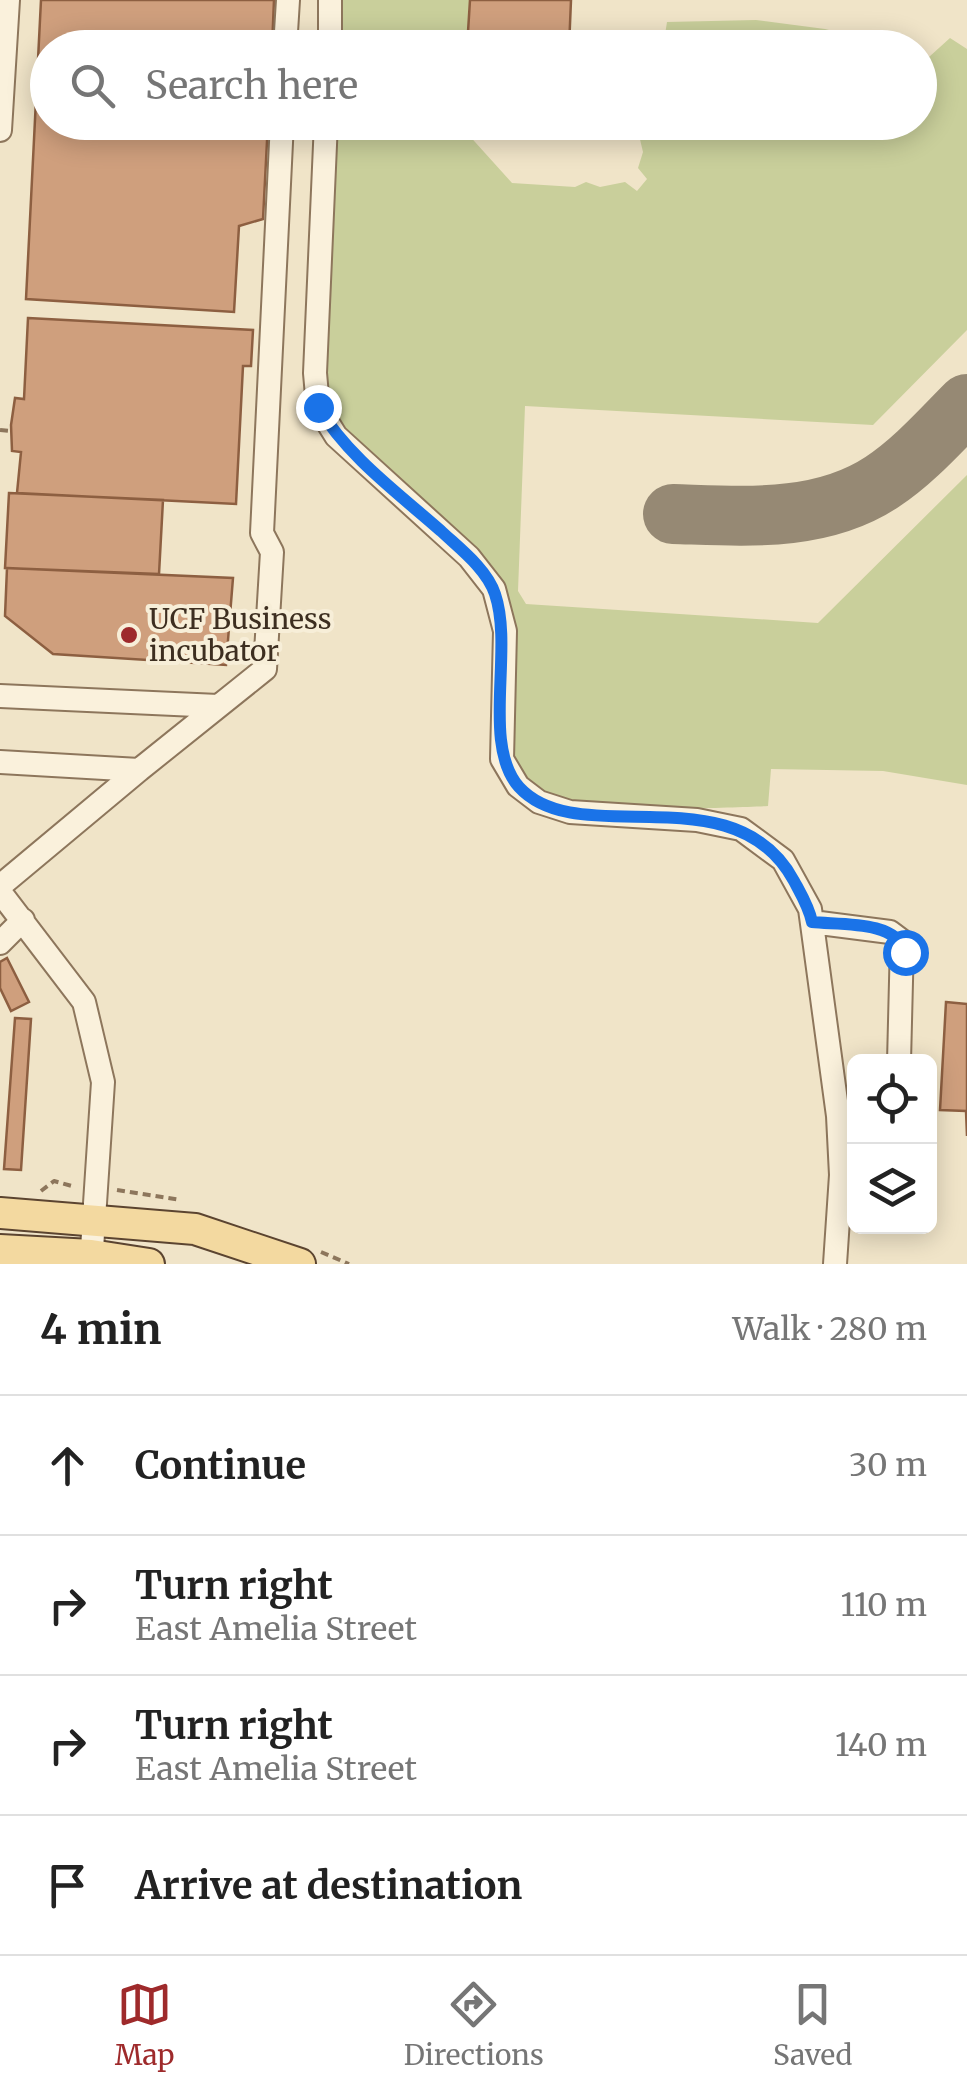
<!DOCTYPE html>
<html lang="en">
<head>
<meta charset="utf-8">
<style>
	body { margin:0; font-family:Merriweather,serif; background:#f6f6f6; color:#222 }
	.controls { position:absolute; right:30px; bottom:30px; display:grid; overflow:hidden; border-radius:15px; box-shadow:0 5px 25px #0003 }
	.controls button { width:90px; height:90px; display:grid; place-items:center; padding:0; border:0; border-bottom:2px solid #e0e0e0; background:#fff; color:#222; font:50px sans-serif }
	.stop { position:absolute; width:30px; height:30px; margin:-22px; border:8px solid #1a73e8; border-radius:50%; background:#fff }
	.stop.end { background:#1a73e8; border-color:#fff; box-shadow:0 2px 10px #0008 }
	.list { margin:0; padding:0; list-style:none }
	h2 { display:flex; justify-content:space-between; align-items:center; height:130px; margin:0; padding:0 40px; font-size:42px }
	h2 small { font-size:32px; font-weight:400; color:#767676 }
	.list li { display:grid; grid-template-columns:65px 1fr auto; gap:30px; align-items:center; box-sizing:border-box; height:140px; padding:0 40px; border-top:2px solid #e0e0e0 }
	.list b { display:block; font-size:38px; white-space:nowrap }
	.list p { margin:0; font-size:32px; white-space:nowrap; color:#767676 }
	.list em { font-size:32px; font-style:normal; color:#767676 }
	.icon { flex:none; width:55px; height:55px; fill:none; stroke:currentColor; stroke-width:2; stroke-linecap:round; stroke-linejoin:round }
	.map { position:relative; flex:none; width:967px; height:1264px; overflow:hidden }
	.search { position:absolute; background:#fff; box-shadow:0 5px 25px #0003; left:30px; right:30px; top:30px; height:110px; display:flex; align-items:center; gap:25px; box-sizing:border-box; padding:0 35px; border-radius:55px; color:#767676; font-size:38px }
	.sheet { height:690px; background:#fff }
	nav { display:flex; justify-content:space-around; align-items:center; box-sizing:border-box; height:140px; border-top:2px solid #e0e0e0; background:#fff; font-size:28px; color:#767676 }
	nav a { display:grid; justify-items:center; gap:5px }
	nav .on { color:#9e2a2b }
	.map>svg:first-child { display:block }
	.green { fill:#c9cf9b }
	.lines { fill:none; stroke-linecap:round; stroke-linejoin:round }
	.taxiway { stroke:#968974; stroke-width:60 }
	.building { fill:#cf9f7d; stroke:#8d5f41; stroke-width:2.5 }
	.minor-casing { stroke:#8d765c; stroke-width:26 }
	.major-casing { stroke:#5b4430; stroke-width:34 }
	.path { stroke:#8d765c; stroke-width:4; stroke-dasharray:8 5; stroke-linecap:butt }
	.minor { stroke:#faf1dc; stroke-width:22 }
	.major { stroke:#f3d9a0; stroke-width:30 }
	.route { stroke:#1a73e8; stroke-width:12 }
	.poi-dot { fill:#9e2a2b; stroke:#f7eed8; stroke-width:4 }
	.labels { text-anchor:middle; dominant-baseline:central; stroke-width:8; stroke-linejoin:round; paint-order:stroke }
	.poi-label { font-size:28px; fill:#3d2e20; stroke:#f7eed8; text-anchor:start }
</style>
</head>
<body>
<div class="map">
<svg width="967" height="1264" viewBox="0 0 967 1264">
	<rect width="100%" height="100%" fill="#f0e4c8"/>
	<path class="green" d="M336,0H470L467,47L334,48Z
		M756,20L825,29L896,47H663L667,22Z
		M950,38L967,49V330L873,425L525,406L518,591L526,604L818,623L967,475V785L883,771L771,769L768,806C724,808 574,814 542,792C473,744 535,650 503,586C467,513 359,474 328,409C324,401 323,389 321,379L331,123H465L466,132L512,183L575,187L586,182L600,187L625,182L637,191L647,179L638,168L643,152L638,131H647L655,123L920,122V54L929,57Z"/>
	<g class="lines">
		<path class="taxiway" d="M673,514C743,516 820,523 882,482C914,461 941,430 967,404"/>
	</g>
	<path class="building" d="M41,0H274L272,48H48V122H268L263,219L239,226L234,312L26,299Z
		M470,0H571L569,48H467Z
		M28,318L253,330L251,366H243L236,504L17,493L21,452L12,451L11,425L15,398L24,399Z
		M9,493L163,500L159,574L5,568Z
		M7,568L233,578L226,665L53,654L5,616Z
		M7,958L29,1002L11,1011L0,988V962Z
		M946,1002L967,1004V1136L966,1111L940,1110Z
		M15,1018L31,1019L21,1170L4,1169Z"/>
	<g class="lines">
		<g class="minor-casing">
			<path id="minor" d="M285,48L288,0
				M330,48V0
				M326,122L315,373L318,407L336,436L469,557L494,589L505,631L502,759L518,786L539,802L570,812L697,820L741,829L783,860L810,909L838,1116L841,1175L835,1264
				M0,130L8,0
				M0,696L218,706
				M0,762L139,770L265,669L272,552L262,533L282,122
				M0,886L139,770
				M0,892L84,1002L103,1082L91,1264
				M812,922L890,932L902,941L899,1062
				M0,943L23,920"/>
		</g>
		<g class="major-casing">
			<path id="major" d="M0,1213L195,1229L300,1264
				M0,1250L91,1255L149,1264"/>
		</g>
		<path class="path" d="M0,430L10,431
			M117,1190L181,1200
			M41,1191L54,1181L72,1186
			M321,1252L349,1264"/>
		<use href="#minor" class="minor"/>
		<use href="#major" class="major"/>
	</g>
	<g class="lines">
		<path class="route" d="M318,407C348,457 398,493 441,531C459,548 487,569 495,594C514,650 481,744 519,787C579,853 734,770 794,881C801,894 809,907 812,922C840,925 896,920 905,952"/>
	</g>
	<circle class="poi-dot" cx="129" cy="635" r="10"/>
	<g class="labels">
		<g class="poi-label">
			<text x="149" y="619">UCF Business<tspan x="149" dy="32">incubator</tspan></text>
		</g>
	</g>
</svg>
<div class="controls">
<button><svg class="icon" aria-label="locate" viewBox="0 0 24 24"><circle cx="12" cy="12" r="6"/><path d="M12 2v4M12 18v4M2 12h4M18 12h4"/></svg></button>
<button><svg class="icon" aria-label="layers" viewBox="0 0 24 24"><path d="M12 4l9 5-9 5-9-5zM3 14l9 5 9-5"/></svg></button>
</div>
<div class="stop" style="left:905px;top:952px"></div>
<div class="stop end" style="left:318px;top:407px"></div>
<div class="search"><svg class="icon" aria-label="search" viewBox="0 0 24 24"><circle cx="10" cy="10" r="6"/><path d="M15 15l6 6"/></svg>Search here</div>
</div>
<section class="sheet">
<h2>4 min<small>Walk · 280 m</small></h2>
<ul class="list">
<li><svg class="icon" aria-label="ahead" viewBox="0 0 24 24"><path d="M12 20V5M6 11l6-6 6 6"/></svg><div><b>Continue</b></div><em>30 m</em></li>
<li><svg class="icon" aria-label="right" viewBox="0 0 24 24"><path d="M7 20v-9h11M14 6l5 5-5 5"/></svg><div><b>Turn right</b><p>East Amelia Street</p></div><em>110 m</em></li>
<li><svg class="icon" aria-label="right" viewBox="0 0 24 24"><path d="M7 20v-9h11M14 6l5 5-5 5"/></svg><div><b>Turn right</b><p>East Amelia Street</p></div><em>140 m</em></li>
<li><svg class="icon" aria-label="arrive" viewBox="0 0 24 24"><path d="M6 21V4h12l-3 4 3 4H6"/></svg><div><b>Arrive at destination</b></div></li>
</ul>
</section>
<nav>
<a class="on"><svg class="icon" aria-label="map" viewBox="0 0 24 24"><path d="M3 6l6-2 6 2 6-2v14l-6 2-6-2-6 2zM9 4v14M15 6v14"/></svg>Map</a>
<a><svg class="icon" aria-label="directions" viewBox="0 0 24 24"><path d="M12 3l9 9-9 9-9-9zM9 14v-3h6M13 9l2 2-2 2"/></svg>Directions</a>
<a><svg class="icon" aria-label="saved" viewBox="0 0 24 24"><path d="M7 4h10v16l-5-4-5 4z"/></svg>Saved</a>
</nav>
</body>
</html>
